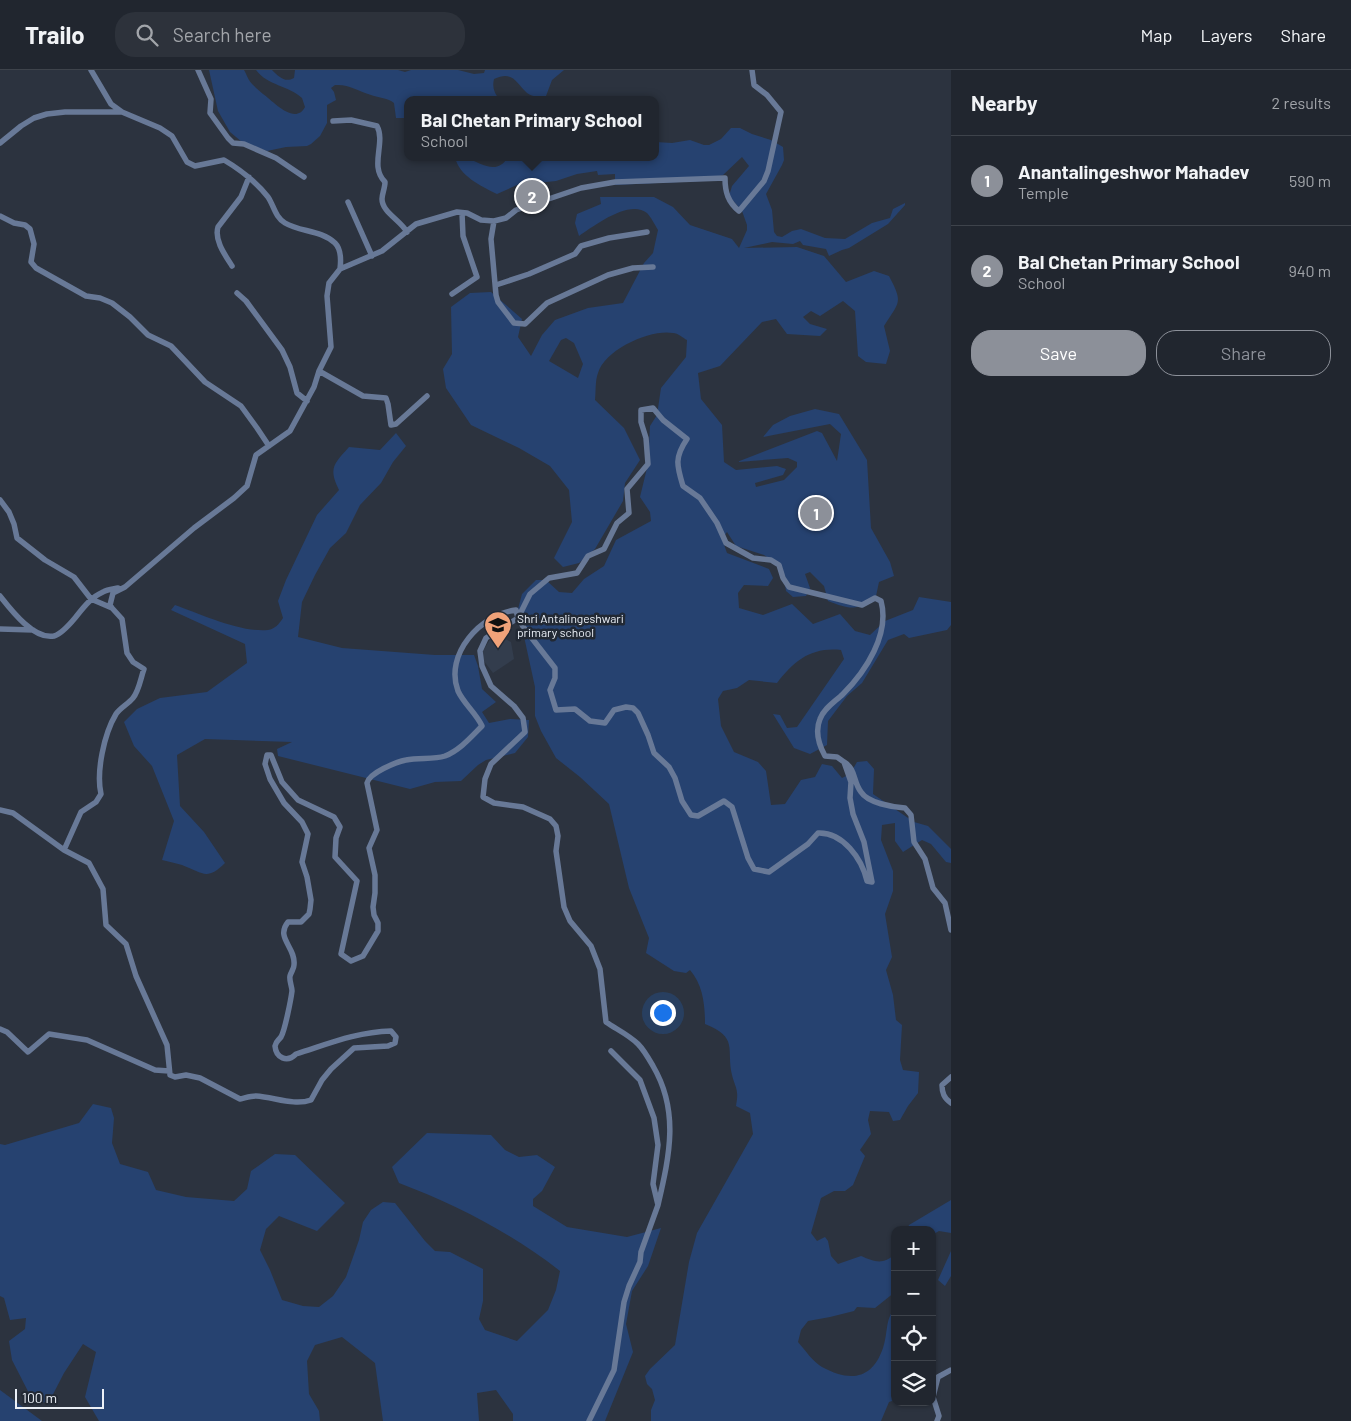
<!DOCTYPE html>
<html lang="en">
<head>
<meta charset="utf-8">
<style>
	body { margin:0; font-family:Barlow,sans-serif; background:#2d323b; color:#f1f3f6 }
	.controls { position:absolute; right:15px; bottom:15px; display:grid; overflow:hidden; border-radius:10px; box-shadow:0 1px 4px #0004 }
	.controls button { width:45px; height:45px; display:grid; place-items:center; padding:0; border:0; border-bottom:1px solid #3e434b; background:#21262f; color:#f1f3f6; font:25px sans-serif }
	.scale { position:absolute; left:15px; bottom:12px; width:89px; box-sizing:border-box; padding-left:5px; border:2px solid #ebf0f7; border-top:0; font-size:14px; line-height:18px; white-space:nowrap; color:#ebf0f7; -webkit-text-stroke:4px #222934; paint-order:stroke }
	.you { position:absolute; left:662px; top:942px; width:18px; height:18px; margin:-12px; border:4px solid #fff; border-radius:50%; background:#1a73e8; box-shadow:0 0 0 8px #1a73e833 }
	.badge { display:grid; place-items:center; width:32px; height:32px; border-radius:50%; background:#8c9099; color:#fff; font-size:16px; font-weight:700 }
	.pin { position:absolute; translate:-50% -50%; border:2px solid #fff; box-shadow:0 1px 5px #0006 }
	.popup { position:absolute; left:404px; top:26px; width:255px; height:65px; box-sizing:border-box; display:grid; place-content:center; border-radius:10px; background:#21262f; filter:drop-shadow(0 1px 4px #0005); font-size:16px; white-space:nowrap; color:#a2a5aa }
	.popup b { font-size:19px; color:#f1f3f6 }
	.popup::after { content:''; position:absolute; left:50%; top:100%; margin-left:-10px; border:10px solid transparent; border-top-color:#21262f }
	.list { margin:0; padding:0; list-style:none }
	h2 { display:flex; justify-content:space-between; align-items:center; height:65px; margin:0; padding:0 20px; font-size:21px }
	h2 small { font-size:16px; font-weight:400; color:#a2a5aa }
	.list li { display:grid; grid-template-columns:32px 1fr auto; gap:15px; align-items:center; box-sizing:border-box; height:90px; padding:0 20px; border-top:1px solid #3e434b }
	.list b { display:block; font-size:19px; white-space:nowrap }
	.list p { margin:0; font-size:16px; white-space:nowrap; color:#a2a5aa }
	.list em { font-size:16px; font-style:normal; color:#a2a5aa }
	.actions { display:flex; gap:10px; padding:15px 20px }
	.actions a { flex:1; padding:11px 0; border:1px solid #8c9099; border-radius:20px; text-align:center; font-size:18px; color:#8c9099 }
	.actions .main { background:#8c9099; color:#fff }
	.icon { flex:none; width:28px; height:28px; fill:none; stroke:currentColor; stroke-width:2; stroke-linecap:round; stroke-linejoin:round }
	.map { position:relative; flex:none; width:951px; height:1351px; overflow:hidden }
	header { display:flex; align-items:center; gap:30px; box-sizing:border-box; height:70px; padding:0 25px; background:#21262f; border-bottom:1px solid #3e434b }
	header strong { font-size:24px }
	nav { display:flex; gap:28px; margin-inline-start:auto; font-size:18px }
	.search { width:350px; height:45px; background:#2d323b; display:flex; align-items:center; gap:12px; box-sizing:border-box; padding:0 18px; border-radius:20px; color:#a2a5aa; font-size:19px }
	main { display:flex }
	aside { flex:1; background:#21262f }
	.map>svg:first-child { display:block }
	.built { fill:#333d4d }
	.green { fill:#264270; fill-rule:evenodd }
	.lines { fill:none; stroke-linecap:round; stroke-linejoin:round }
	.minor { stroke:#687997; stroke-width:5.5 }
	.labels { text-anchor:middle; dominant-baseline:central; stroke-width:5; stroke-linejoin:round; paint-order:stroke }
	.poi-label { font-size:12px; fill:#ebf0f7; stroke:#222934; text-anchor:start }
</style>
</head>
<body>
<header>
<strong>Trailo</strong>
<div class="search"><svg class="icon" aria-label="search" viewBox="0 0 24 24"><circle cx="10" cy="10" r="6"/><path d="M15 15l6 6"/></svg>Search here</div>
<nav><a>Map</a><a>Layers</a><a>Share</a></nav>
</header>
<main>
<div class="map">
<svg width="951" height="1351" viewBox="0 0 951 1351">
	<rect width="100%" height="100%" fill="#2c333f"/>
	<path class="built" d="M548,114V121L528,131L525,119L528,115Z
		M494,563L511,572L514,589L493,603L480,586Z"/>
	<path class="green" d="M209,0H244C246,3 247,7 249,10C253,16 259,20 263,24C273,31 295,56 305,37L302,28C288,15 268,16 256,0H272C279,7 285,13 294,8L295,0H398L405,2L411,0H458L474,4L484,3L485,0H564L552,10L546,26L542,28C537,27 531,26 527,23C516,13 513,0 494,9C492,17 494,23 500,30H408V48H396L394,33C388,28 379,28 371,25C358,21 349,14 335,15L331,18L334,22L336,30L327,35V53L320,66L311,74L307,76L286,77L267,81L242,72L230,62L218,41Z
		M731,58H740L752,64L771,70L783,77L784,90L782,95L766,124L772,140L774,162L777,166L782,167L792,161L801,159L825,168L845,169L872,153L890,148L893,139L905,133V135L888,154L849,178L842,180L829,186L826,179L803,175L800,171L793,174L772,172L744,178L797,177L824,186L846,212L874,201L889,206C903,233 900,231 884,256L890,281L886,294L866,292L858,286L855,241L843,231L820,246L811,241L803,247L810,254L827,259L820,266L787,264L776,249L762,252L720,296L698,303L701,329L722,355L724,392L736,400L777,396L786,399L783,405L755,413L756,417L784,410L797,397V392L788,388L737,392L817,361L822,363L837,391L841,364L830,354L763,367L773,355L790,346L815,339L839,344L867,390L871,458L890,492L894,506L879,512L876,526C855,541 852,540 828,531L824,516L810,502L805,504L810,518L806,526L793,527L786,521L782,497L764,485L736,476L727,462L722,469L727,483L769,499L773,508L768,516L744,515L738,523L739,538L763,545L792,534L813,554L840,544L855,561L870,565L885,551L913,540L919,527L951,532V555L947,560L909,568L904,564L888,570L862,613L847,626L828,651L827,675L810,684L794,678L773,644L780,645L787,658L797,657L844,589L841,580C811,577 794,591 777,613L749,610L737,618L723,621L718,629L721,656L734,682L758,692L766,701L771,735L785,734L801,710L815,707L822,694L832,696L842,708L850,704L857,692L867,691L874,699L873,724L914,752L928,756L951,779V793L946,792L931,774L922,770L903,782L895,771V753L882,755L881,770L893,801V821L885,844L892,887L886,900L893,925L896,950L902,955L900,990L903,1000L919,1002L918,1023L908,1036L900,1050L893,1051L889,1042L870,1041L868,1050L871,1064L860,1080L865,1086L853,1115L845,1121H834L821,1128L811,1163L817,1171L825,1167L828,1171L831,1186L838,1194L861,1186C875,1192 883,1195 895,1184V1222L875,1238L857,1237L854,1241L830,1247L808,1251L801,1260L798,1272C805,1280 813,1292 822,1297C850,1312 872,1310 883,1278C888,1264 885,1249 895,1238V1330L889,1332L881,1351H651V1340L655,1330L652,1319L647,1314L645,1306L650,1299L675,1275L689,1192L697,1163L753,1064L750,1043L736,1036C739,1019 736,1020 732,1005C726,978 739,968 705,954C705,935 703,915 690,900L686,903L674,901L646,883L649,868L629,818L609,734L580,707L556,688L541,661L535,646V617L518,539L522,524L536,510H546L559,522L572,523L584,509L604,496L616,470L651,451L650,442L640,427L648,394L650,356L657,345L661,318L686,287L687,270C683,268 678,263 673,263C651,259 605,279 598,303C595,311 596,321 595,330L624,358L640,390L625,413L623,431L595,479L579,493L563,497L554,488L572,452L569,420L550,396L519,378L471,355L446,318L443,299L452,284L451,237L470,223L491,222L522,249L518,267L531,286L542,265L555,250L588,238L623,233L644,193L653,183L658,160C655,155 651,147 647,143C629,129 594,156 579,166L575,153L577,144L601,134L600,127H654L673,137L690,155L732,169L739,178L747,160V155L742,141L729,126L732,116L749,96L742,87L723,105L701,111L615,115V104L598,105L597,101L577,104L556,111L517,115L497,124C481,116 459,106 455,87C459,87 464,87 467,88C481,93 497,106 508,87H656V72L672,73L690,70L704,75H709L721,69ZM566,268L574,273L583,294L578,308L549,291L561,270Z
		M396,363L406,376L393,392L381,413L360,435L346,463L330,478L315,505L302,532L298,567L342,578L435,585H474L478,596L482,619L496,632L482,642L489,653L510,649L529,650L528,667L515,683L486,690L478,695L461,711L435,712L410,719L278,686L277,679L292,672L205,669L177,685L180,736L204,762L225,793C207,811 203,803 182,795C176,793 169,792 162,790L174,751L152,696L134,676L124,652L137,639L160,628L207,622L247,593L245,574L171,540L175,535C200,544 242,563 268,560C275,559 279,554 283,548L278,531L286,510L317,445L339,420C328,398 334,394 349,377L380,380Z
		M93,1034L111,1038L114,1048L112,1073L120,1094L148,1102L156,1120L186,1127L234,1131L247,1119L251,1101L275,1084L295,1085L345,1133L317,1161L279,1146L266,1159L260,1180L270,1200L282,1230L303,1236L319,1237L333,1226L346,1207L359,1170L363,1152L371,1140L383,1132L395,1133L425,1171L435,1181L450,1182L483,1199V1231L479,1249L485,1260L517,1271L548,1240L556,1220L560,1201C511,1163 457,1135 399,1113L392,1097L427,1063L491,1065L505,1080L519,1087L537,1085L555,1097L542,1121L533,1129V1136L567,1157L627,1167L661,1158L648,1196L632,1221L626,1254L633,1282L605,1351H513V1344L496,1320L477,1323L479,1351H383L375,1293L342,1267L315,1275L307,1291L309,1324L319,1341L320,1351H99L85,1327L96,1282L83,1274L64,1303L49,1332L34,1333L12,1290L9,1271L25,1259L26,1248L10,1250L4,1228L0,1226V1074L5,1075L79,1053Z
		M951,1130V1163L939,1161L932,1165V1160H907L909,1155Z
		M951,1181V1206L945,1216L938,1210Z
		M0,1320L42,1351H0Z"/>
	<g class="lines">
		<path class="minor" d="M91,0L111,34L122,42L160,58L172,66L187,92L195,96L224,90C241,100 256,112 268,127C274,136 275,147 285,153C300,162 321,160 335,173C341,179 341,191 340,199
			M198,0L211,29L210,43L228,68L233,73L244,74L276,88L304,107
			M333,51L351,50L377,56C386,73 369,96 385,112C385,118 382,124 382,129C382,142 400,150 407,162
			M0,73L21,56L34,48L47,44L65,42H121
			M348,132L372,186
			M0,146L14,153L25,155L30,159L34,174L31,192L36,198L86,226L100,228L112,233L130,247L148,265L171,276L205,312L241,336L257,358L269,376
			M494,151L491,169L496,225L498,232L514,253L525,254L547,233L608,205L633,198L653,197
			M232,196C225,185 214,170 218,157L241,127L249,107
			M496,215L529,204L575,184L581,176L609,168L647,162
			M237,223L246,231L282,280L290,297L297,323L307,331
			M452,224L477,207L463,166L462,143
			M319,301L363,326L386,328L388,334L391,355L396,354L427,326
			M0,430L9,442L14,454L17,468L45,490L74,507L91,529L112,538L122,549L127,583L133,592L144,599C141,607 139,621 133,628C128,634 120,638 116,644C104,664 96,702 101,724L96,732L81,742L64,780
			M0,526C11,540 34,570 54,566C61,564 70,554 75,548C83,538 91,527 103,522C108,519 114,519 118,518
			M112,538L110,535L113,523L125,517L194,458L234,428L247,416L256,385L290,361L314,317L319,301L331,277L327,226L329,213L340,199L382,181L416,154L457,142L467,143L481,150L494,151L506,148L516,140L581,118L615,112L725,108C725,122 728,132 739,141L764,111L768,101L781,42L767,25L754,15L752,0
			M0,559L33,560
			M844,692L837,687L825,686C819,675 815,661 820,649C824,638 836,631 843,624C866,601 890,564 881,531L875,528L862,535L789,517L783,508L779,495L771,490L753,488L726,473L717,453L700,428L683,416C677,396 674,388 687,369L663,350L653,338L641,340V352L646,368L648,394L627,419L629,443L617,453L604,479L588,486L577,503L549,508L530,524L518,548L524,558L555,598V608L550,620L556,640L575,639L590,651L605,653L614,640L626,637L633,638L638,643L648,665L654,683L669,697L675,708L682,731L691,745L698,746L724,731L732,737L748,788L754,799L769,802L808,774L818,763C843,762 862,789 867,811L872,812L864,772L853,744L850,728L851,712L844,692C856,699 853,712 861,722C868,733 892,737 905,738L911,745L914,772L925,789L933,818L945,833L951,860
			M0,740L13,743L64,780L89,793L103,819L106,855L126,874L136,906L167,975L170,1005L175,1007L186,1005L200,1008L240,1029C245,1028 250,1026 256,1026C274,1027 294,1036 311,1030L322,1010L331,999L354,978L388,976L395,973L396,967L391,961C356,962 328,974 296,984C287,993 276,988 275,976C276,971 278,971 281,967C285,960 291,929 292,921C292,916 289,911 290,906C291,902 294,899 294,895C296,877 275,868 288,852H301L309,844L310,839L311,830L307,807L302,792L308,764L302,752L284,733L270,709L265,694L267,685H271L282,712L298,730L334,747L340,757L336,768L335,787L357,811L341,884L351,891L363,886L378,861V853L374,845L373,837L375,823V805L369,778L377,760L367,713C369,703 396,692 406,690C419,687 433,690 445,686C460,680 471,667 482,656C476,643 464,634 458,621C444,584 481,544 516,540L518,548L486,568L480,581L482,596L491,616L514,636L523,648L525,662L491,694L485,709L483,727L494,733L523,737L550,749L556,756L558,766L556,781L564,837L570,851L591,876L600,899L606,952C616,959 629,965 638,974C644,980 649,989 653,996C680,1042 669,1087 658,1135L653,1114L658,1075L654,1048L640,1010L611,981
			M0,959L7,962L28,982L49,964L87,970L155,1000L169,1001
			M951,1007L942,1015C942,1023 944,1028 951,1033
			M589,1351L614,1300L624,1232L629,1216L640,1192L641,1182L658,1135
			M937,1351L939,1346L933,1327L938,1307L951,1300"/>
	</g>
	<defs>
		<g id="school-pin" transform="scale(1.4375)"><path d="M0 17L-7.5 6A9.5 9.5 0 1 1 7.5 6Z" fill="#f0a279" stroke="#222934"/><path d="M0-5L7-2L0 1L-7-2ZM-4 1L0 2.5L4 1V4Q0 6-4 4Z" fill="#111"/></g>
	</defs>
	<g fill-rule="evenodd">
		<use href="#school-pin" x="498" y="555"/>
	</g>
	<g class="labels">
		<g class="poi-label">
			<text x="517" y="548">Shri Antalingeshwari<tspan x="517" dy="14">primary school</tspan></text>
		</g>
	</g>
</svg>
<div class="controls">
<button>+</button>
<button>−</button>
<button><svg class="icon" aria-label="locate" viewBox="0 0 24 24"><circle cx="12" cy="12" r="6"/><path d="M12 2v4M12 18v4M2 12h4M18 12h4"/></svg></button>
<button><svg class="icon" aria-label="layers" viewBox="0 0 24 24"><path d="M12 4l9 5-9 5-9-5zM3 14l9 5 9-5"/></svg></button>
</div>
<div class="scale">100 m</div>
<div class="you"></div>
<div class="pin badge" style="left:816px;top:443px">1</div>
<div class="pin badge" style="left:532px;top:126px">2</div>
<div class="popup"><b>Bal Chetan Primary School</b>School</div>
</div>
<aside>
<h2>Nearby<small>2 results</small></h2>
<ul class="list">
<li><span class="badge">1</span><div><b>Anantalingeshwor Mahadev</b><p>Temple</p></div><em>590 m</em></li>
<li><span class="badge">2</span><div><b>Bal Chetan Primary School</b><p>School</p></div><em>940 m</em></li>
</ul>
<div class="actions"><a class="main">Save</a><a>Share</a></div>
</aside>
</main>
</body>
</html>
